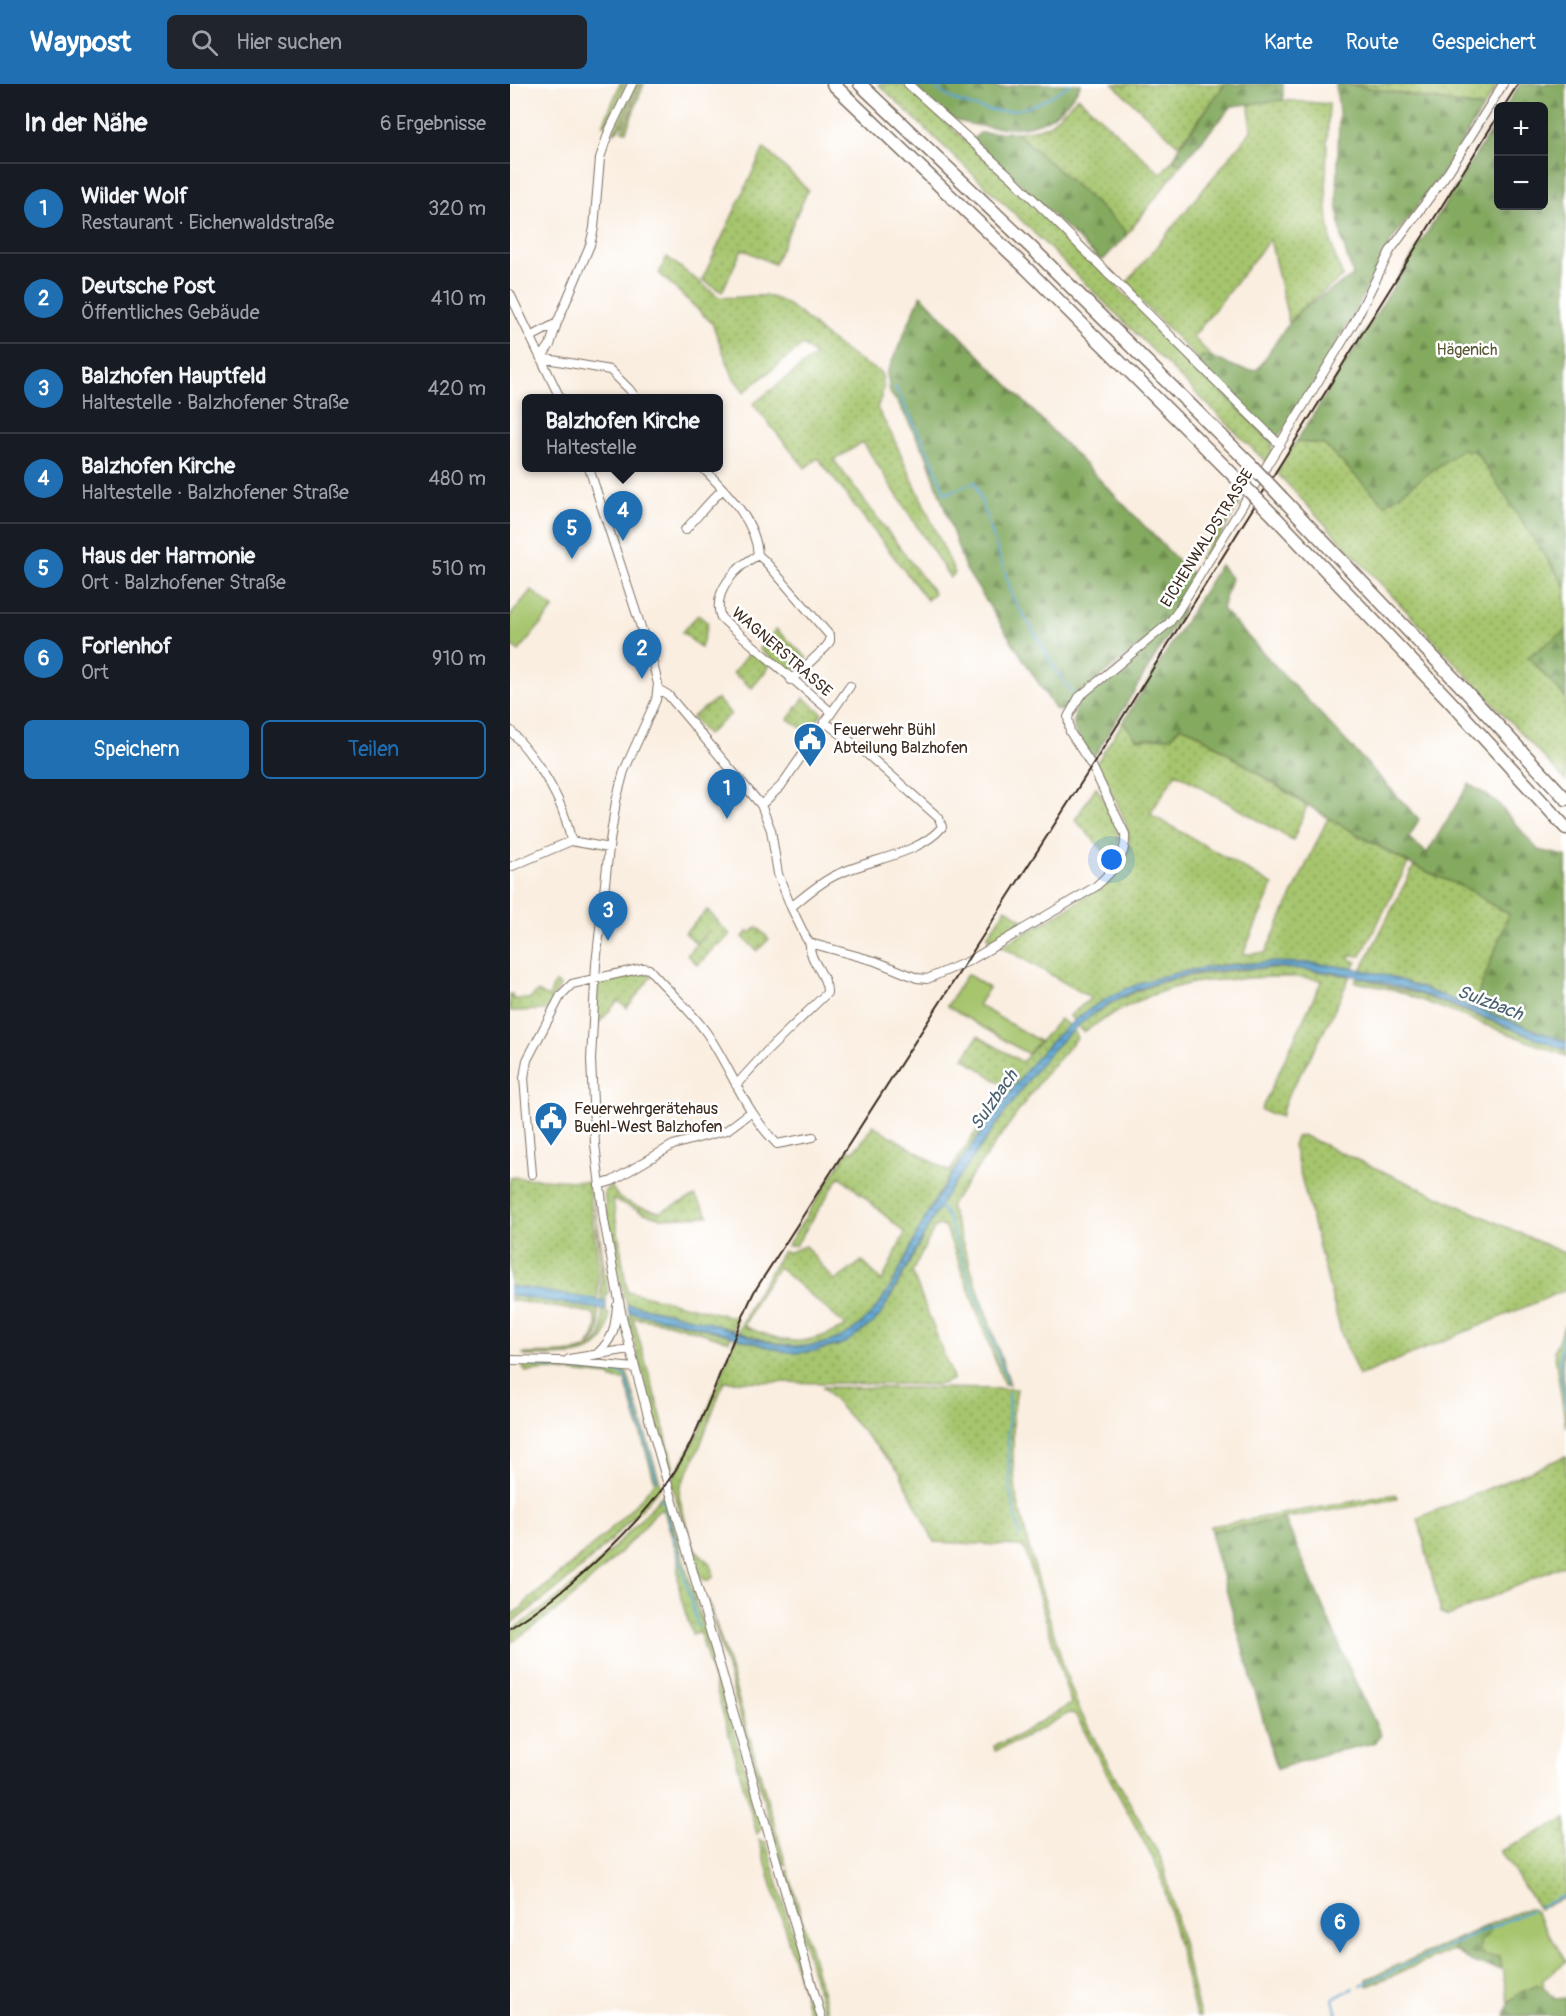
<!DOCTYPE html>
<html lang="de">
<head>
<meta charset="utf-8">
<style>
	body { margin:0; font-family:Pangolin,sans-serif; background:#20242c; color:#f1f3f6 }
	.controls { position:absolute; right:18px; top:18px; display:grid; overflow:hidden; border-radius:9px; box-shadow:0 6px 24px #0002 }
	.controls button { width:54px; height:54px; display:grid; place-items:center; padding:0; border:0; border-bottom:2px solid #363941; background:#171b24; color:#f1f3f6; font:30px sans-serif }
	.you { position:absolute; left:602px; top:776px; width:21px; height:21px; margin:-15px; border:4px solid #fff; border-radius:50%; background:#1a73e8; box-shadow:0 0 0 9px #1a73e833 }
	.badge { display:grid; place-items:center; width:39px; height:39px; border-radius:50%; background:#1f6fb2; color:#fff; font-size:20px; font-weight:700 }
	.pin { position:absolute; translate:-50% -50px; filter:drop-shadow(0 2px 3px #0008) }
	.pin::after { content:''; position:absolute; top:32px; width:21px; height:18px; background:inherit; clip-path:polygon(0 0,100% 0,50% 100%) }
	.popup { position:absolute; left:12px; top:310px; width:201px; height:78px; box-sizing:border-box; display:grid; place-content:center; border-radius:9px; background:#171b24; filter:drop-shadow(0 2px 4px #0005); font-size:20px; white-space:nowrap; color:#9ea1a6 }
	.popup b { font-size:22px; color:#f1f3f6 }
	.popup::after { content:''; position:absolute; left:50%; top:100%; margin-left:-12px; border:12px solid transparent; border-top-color:#171b24 }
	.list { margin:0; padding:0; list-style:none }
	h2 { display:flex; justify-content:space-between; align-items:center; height:78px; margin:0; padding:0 24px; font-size:26px }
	h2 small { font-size:20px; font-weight:400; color:#9ea1a6 }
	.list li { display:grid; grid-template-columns:39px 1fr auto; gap:18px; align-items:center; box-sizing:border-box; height:90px; padding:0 24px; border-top:2px solid #363941 }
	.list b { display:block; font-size:22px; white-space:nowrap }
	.list p { margin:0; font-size:20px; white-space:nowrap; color:#9ea1a6 }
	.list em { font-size:20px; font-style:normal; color:#9ea1a6 }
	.actions { display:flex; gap:12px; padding:18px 24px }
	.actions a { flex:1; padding:14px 0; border:2px solid #1f6fb2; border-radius:9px; text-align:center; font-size:21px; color:#1f6fb2 }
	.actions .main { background:#1f6fb2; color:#fff }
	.icon { flex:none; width:33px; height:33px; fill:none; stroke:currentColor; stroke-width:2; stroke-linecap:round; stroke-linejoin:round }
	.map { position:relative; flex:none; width:1056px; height:1932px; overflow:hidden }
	header { display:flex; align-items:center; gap:36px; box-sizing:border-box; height:84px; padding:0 30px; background:#1f6fb2; color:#fff }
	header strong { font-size:28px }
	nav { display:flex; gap:33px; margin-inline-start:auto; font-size:21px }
	.search { width:420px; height:54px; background:#20242c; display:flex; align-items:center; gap:15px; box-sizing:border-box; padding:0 21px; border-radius:9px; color:#9ea1a6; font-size:22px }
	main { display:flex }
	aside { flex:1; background:#171b24 }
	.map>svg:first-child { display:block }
	.grass { fill:url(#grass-dots); stroke:#707846; stroke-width:1.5; fill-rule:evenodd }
	.forest { fill:url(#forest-firs); stroke:#606a3f; stroke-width:1.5 }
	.green { fill:#a6c56d; stroke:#707846; stroke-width:1.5 }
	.water { fill:url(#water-rules); stroke:#4a6778; stroke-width:1.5 }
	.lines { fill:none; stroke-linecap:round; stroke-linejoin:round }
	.stream { stroke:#5aa4d2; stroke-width:2 }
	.minor-casing { stroke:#7e6f62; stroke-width:10 }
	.highway-casing { stroke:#7e6f62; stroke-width:15 }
	.minor { stroke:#fff; stroke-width:8 }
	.highway { stroke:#fff; stroke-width:12 }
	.rail { stroke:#3b2a1e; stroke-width:2 }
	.highway-bridge-casing { stroke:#7e6f62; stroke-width:15; stroke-linecap:butt }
	.highway-bridge { stroke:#fff; stroke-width:12 }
	.labels { text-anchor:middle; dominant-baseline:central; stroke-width:5; stroke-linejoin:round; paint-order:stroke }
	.park-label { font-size:16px; fill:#5b5836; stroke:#fff }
	.street-label { font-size:16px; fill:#3b2a1e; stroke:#fff }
	.poi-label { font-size:16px; fill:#3b2a1e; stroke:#fff; text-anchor:start }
	.water-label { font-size:18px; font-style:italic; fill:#49616f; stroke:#fff }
</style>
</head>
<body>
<header>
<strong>Waypost</strong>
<div class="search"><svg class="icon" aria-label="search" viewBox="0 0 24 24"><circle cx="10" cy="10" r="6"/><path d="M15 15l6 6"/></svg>Hier suchen</div>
<nav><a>Karte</a><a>Route</a><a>Gespeichert</a></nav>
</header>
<main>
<aside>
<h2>In der Nähe<small>6 Ergebnisse</small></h2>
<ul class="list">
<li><span class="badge">1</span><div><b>Wilder Wolf</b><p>Restaurant · Eichenwaldstraße</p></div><em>320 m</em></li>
<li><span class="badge">2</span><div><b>Deutsche Post</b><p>Öffentliches Gebäude</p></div><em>410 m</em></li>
<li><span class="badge">3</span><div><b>Balzhofen Hauptfeld</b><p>Haltestelle · Balzhofener Straße</p></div><em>420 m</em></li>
<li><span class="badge">4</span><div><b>Balzhofen Kirche</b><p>Haltestelle · Balzhofener Straße</p></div><em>480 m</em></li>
<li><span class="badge">5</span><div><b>Haus der Harmonie</b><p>Ort · Balzhofener Straße</p></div><em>510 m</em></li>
<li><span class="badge">6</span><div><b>Forlenhof</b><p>Ort</p></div><em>910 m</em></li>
</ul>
<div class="actions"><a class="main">Speichern</a><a>Teilen</a></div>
</aside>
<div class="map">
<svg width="1056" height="1932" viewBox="0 0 1056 1932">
	<defs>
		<pattern id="grass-dots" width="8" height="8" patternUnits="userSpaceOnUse" patternTransform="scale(1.5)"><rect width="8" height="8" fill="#a6c56d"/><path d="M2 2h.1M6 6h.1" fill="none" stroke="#88a059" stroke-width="1.8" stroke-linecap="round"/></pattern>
		<pattern id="forest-firs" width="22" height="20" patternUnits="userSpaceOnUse" patternTransform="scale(1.5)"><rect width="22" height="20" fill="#84aa60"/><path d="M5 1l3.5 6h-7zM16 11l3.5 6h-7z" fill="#6d8b4f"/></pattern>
		<pattern id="water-rules" width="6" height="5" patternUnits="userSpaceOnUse" patternTransform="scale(1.5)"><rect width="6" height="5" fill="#5aa4d2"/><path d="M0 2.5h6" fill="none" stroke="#4c86aa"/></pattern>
	</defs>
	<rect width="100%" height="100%" fill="#fff"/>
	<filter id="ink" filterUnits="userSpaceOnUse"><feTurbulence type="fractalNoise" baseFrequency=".0167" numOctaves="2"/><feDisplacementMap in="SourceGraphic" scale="12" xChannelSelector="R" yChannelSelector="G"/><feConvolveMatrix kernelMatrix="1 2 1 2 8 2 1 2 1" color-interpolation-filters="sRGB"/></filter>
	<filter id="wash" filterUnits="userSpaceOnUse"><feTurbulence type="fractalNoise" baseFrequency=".008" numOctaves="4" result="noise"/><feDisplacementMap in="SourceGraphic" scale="24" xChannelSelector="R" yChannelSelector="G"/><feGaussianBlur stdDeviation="1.35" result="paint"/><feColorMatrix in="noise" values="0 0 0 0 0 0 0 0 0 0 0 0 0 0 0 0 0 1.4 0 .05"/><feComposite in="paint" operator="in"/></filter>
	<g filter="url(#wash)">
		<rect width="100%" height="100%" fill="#faeee0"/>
		<path class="grass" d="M110,0H116L96,42L93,41Z
			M126,0H129L113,40L103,50Z
			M131,0H134L116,47L112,46C119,36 126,13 131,0Z
			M368,0H394L536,131L762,359V369L756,378L506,131Z
			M603,0H715L669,62Z
			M836,0H988L973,24Z
			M568,13L651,90L664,74L666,79L674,77L615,153V146L506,48L523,46L539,41Z
			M773,16L819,20C817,71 809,146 833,192L791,225L779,239L760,155L683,253L702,273L692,272L689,276L615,201L741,47L739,21L749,18Z
			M254,64L298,106L264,180L232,165L212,208L192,196Z
			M157,173L209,213C227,216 247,208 264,214C282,220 298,237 312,249C330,264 349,277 370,288C377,300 372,311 367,324L383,353L445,489L440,494L353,358L324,376L424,509L417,516L308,374L295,384L243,320L305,272L293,261L234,308L223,293L202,239L149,189Z
			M786,358L813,360L875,420L952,365L966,368L1056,503V546L1018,573L1056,614V697L767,389Z
			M728,415L731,418L693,480L689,475Z
			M188,531L198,539L191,564L172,548Z
			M266,545L297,574L282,589L276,588L249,565Z
			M240,567L259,583L242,604L223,589Z
			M294,614L312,629L299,649L278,635Z
			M207,615L221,630L197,651L182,633Z
			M613,638L627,655L661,653L670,642L685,648L797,722L783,756L666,689L640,730L763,801L733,870L755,869L818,734L898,779L851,872L841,871L840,875L847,878L843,884C745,872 646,876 564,936L559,932L581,914L491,862C522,844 616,800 619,762C620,734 598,705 585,681Z
			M586,703C599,725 618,750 603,775L595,768L565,736Z
			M904,782L964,808L979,819L999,830L963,923L882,893L851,886Z
			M496,824L516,838L482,858L477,853Z
			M197,826L208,837L207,838L220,850L210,861L208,859L188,881L177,871L199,846L186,859L175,849Z
			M247,843L259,855L247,867L233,853L238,847L241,849Z
			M767,884L790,885L840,892C828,920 814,948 799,975C788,996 775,1010 771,1033L751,1026L812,896C788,892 763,893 738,894C720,896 701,896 683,899C644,907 607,925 574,948L567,942C631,893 689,887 767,884Z
			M138,888L141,893L117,924L108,917L86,942L88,899Z
			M847,893L911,911L1056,966V972L885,906L845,898Z
			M45,898L50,902L37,926L0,927V910H2L3,915H20L27,908L39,913Z
			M550,935L559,941C529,970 506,1002 481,1036C462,1061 442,1087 426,1114C403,1154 379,1228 338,1250C301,1271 265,1261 228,1248L246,1211L273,1167L277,1169L295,1162L325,1197L352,1177L372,1197L395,1149L330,1092L286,1161L277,1162L339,1065L343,1068L347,1062H349L363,1041L439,1088L496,1003L454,974L468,952L512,978ZM268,1183L336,1242C295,1263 277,1261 234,1242L248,1213Z
			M563,946L567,954L536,989L440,1122L500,1300H494L436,1144L429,1141L424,1145L402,1188L443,1294L442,1296L428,1301L214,1297L188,1367L170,1403L169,1412L180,1455L186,1466L201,1481L203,1487V1493L199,1496H194L190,1492L161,1398L190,1346L226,1253L250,1261L287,1269L320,1264L335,1259L381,1213L434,1114L527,984L541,967Z
			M792,1051L1056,1170V1206L849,1292L831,1249L783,1061L786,1053Z
			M0,1093L78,1098L88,1178V1216L0,1202Z
			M82,1101L98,1211H96V1217L91,1216V1178Z
			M100,1101L109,1114L127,1122L150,1128L185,1112L199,1132L152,1134L134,1129L103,1115L117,1207L227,1234L223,1246L163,1229L117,1220L115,1214H114L99,1149L94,1108Z
			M0,1211L88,1225C90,1240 93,1252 78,1262C86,1252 90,1240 83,1229L0,1216Z
			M92,1225L96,1226L97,1230H99C100,1280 52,1270 15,1272L13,1270C34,1268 86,1275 92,1249C94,1242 93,1233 92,1225Z
			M119,1228L157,1235L221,1252L219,1257L158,1239L123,1234L151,1332L163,1382L159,1390L118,1234H120Z
			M1056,1238L1052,1286L1056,1307V1343L1044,1266Z
			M16,1280L112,1286L117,1289L151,1402C107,1454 56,1501 0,1540V1531L13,1523L16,1518C61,1481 108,1443 145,1398L115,1296L101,1295L100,1292L41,1286L16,1288L13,1284Z
			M312,1303L507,1305L503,1330V1376L506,1410L518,1460L555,1587L568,1623L588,1662L652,1776L690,1932H686L650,1788L565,1630L559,1629L506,1658L485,1667L484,1662L505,1653L561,1620L515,1466L511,1462L424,1458L389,1387Z
			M1056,1372V1480L941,1531L938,1532L931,1529L908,1434Z
			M154,1409L252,1744L247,1750L190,1548L182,1550L171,1514L168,1496V1472L155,1430L151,1425L146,1428L129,1449L93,1485L51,1523L2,1558L0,1547C59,1511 109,1461 154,1409Z
			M886,1410L887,1415L702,1447L701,1442Z
			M198,1516L215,1568L276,1781L271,1779Z
			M1056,1735V1813L1029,1825L990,1767Z
			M249,1756L256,1758L306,1932H300Z
			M278,1786L319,1932H315L274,1790Z
			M947,1855L943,1866L858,1902L857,1895Z"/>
		<path class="forest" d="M402,0H470L491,4L512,0H571C563,13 550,28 536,36C511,49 455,45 433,29C422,21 412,9 402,0Z
			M715,0H773V16L722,22L674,77L666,79L664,74L670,62Z
			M826,0H836L973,24L932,90L882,156L850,218L786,332L762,359L684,281L692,272C713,273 727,290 748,285L772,249L791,225L843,192L832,156L827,118L829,29Z
			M1010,0H1056V503L966,368L952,365L875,421L813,360L786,358L988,35V122H1034V22H996Z
			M506,48L615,146V153L593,176H590L463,55L470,49Z
			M411,211L678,487L684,490L658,537L566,613C560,621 557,631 545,625L455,484L417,373L389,320L380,309L377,289Z
			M710,481L721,494L712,525L909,735L899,754L917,769L959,700L986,717L1028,766L1056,772V958L963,923L999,830L979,819L964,808L904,782L818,734L685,648L670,642L661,653L627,655L613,638Z
			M674,523L673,527L582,676C568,653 557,646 568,619Z
			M1056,546V614L1018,573Z
			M775,1435L845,1597L871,1651L864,1659L818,1669L767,1685L702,1456V1447Z
			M978,1841L980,1847L975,1872L990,1873L992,1885L966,1880L943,1866L947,1855Z
			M1028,1901L1034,1903L1045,1915L1056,1914V1932H995C999,1911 1009,1908 1028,1901Z"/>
		<path class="green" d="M21,506L44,524L9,567L0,560V532Z
			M457,890L479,904L468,921L529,957L518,970L437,922Z
			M1018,1824L1024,1826L1056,1877L1033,1896L1034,1903L1028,1901L1011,1908L998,1918L990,1873L975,1872L969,1866L971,1856L977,1852L980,1847L978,1841Z"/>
		<path class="water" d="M759,878L801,879L843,884L882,893L1056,958V966C1000,945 944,919 886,902C795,876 667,872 586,928C564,943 544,963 527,984L434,1114L371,1230L363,1239L335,1259L306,1267L287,1269L272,1267L181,1240L119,1228L117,1220C144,1225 170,1231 197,1238C234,1249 271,1269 311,1260C368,1248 388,1187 412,1140C433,1100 461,1063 487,1027C503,1005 518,981 537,962C602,893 669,884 759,878Z
			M0,1202L96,1217V1226L0,1211Z"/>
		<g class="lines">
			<path class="stream" d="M421,0C436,13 446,18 466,23C505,34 528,22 560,0
				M385,303L422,375L435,410L465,398L505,519L522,544L546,587L562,608
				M429,1122L437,1131L441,1143L498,1299
				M1056,1243C1045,1270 1052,1296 1056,1324
				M22,1282L111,1289L115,1291L147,1396
				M499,1308L498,1359L500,1407L510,1452
				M150,1415L154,1418L188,1542
				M1029,1823L1056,1811
				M851,1901L1021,1826
				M827,1932L823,1915L843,1904"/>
		</g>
	</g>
	<g filter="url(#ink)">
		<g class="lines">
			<g class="minor-casing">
				<path id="minor" d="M398,0L502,94L770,361
					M0,210L50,314
					M21,253L47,239
					M31,274L40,261L47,239L80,161L84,144L90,74L99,47L122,0
					M31,274L100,286L119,305L126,314
					M79,384L143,580L148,600L146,616L114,687L106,717L99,764L86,880L81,976L85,1060L94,1136L112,1233L137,1328L311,1932
					M193,384C216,408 246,436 248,471L255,477L320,552V557L316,563L281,596
					M175,446C188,432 199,418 213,405
					M248,471C227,482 201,508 211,534L321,628
					M148,605L158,611L251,721L261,746L268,790L281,823L296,854L300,859L365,877L407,894L417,895L459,877L585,803C602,788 617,773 615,750L582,682L560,648L558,633L569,613L659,539L668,527L845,237L880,167L939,87L993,0
					M0,646C28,677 54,715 61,757L99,764
					M251,721L271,702L340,602
					M0,783L61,757
					M281,823C295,812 309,799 326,791C359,775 409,771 432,743L429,734L357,670L315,638
					M226,1001L258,966L317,909C318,891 298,877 300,859
					M22,1090L14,994L17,976L51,911L62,900L133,884L139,885C158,907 182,927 198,951C222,987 236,1029 267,1060L303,1053
					M89,1101L102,1097L163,1061L217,1046L241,1028
					M87,1270C104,1254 105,1244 107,1222
					M59,1275L120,1265
					M0,1276L49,1277L125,1284"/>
			</g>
			<g class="highway-casing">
				<path id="highway" d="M323,0L516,184L728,396
					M350,0L527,169L740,380
					M772,414L949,600L1056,715
					M765,433L938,615L1056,744"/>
			</g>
			<use href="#minor" class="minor"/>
			<use href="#highway" class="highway"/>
			<path class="rail" d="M994,22L1008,0
				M0,1544C60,1507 140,1433 174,1372C202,1319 218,1262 244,1208L582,682L988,32"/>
			<g class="highway-bridge-casing">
				<path id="highway-bridge" d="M740,380L772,414
					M728,396L765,433"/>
			</g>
			<use href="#highway-bridge" class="highway-bridge"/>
		</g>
	</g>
	<defs>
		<g id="civic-pin" transform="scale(1.725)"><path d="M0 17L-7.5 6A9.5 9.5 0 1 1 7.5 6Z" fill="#1f6fb2" stroke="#fff"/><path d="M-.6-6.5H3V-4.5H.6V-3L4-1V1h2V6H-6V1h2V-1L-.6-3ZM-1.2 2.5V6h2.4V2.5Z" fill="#fff"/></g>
	</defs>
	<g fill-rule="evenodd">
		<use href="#civic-pin" x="300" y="655"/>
		<use href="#civic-pin" x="41" y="1034"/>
	</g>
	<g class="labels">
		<g class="park-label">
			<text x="957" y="266">Hägenich</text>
		</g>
		<g class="street-label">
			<text transform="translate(697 454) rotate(-58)">EICHENWALDSTRASSE</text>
			<text transform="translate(272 568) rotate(41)">WAGNERSTRASSE</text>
		</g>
		<g class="poi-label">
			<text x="323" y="646">Feuerwehr Bühl<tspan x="323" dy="18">Abteilung Balzhofen</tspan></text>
			<text x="64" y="1025">Feuerwehrgerätehaus<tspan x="64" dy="18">Buehl-West Balzhofen</tspan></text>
		</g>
		<g class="water-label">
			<text transform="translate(980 919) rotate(21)">Sulzbach</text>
			<text transform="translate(484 1016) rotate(-55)">Sulzbach</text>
		</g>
	</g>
</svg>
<div class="controls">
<button>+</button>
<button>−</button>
</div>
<div class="you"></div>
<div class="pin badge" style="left:217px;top:735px">1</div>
<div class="pin badge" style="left:132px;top:595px">2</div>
<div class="pin badge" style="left:98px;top:857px">3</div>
<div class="pin badge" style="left:113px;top:457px">4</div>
<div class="popup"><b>Balzhofen Kirche</b>Haltestelle</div>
<div class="pin badge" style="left:62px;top:475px">5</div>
<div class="pin badge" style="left:830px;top:1869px">6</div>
</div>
</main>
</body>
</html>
